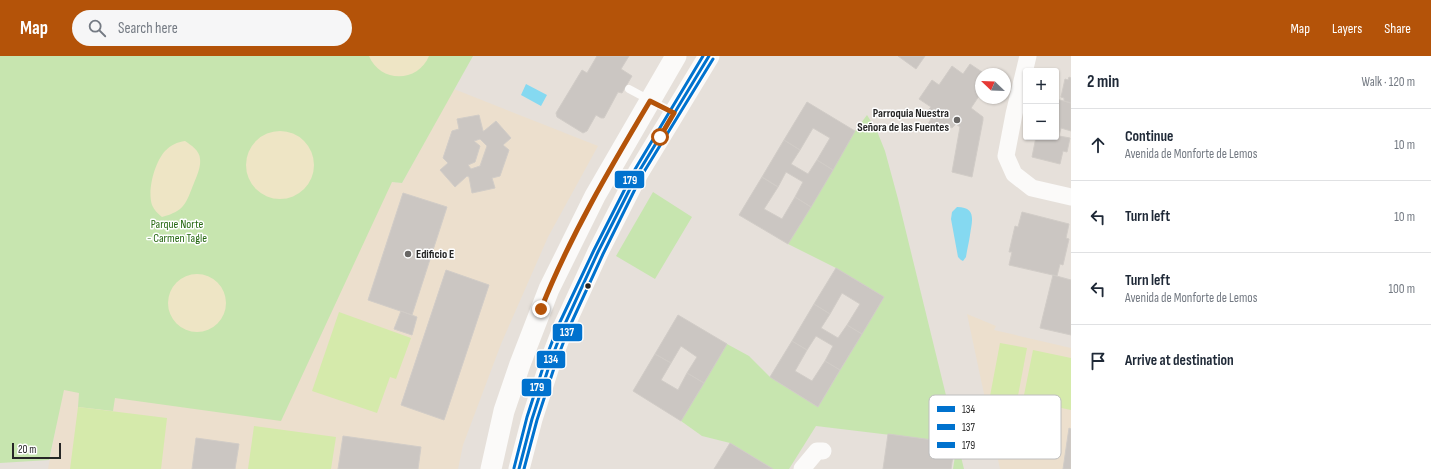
<!DOCTYPE html>
<html lang="en">
<head>
<meta charset="utf-8">
<style>
	body { margin:0; font-family:"Sofia Sans Condensed",sans-serif; background:#f6f6f7; color:#1f2937 }
	.controls { position:absolute; right:12px; top:12px; display:grid; overflow:hidden; border-radius:4px; box-shadow:0 1px 3px #0004 }
	.controls button { width:36px; height:36px; display:grid; place-items:center; padding:0; border:0; border-bottom:1px solid #e0e1e3; background:#fff; color:#1f2937; font:20px sans-serif }
	.compass { position:absolute; left:975px; top:12px; width:36px; height:36px; border-radius:50%; background:#fff; box-shadow:0 1px 3px #0004; rotate:293deg }
	.scale { position:absolute; left:12px; bottom:10px; width:49px; box-sizing:border-box; padding-left:4px; border:2px solid #262626; border-top:0; font-size:11px; line-height:14px; white-space:nowrap; color:#262626; -webkit-text-stroke:3px #fff; paint-order:stroke }
	.stop { position:absolute; width:12px; height:12px; margin:-9px; border:3px solid #b45309; border-radius:50%; background:#fff }
	.stop.end { background:#b45309; border-color:#fff; box-shadow:0 1px 4px #0008 }
	.list { margin:0; padding:0; list-style:none }
	h2 { display:flex; justify-content:space-between; align-items:center; height:52px; margin:0; padding:0 16px; font-size:17px }
	h2 small { font-size:13px; font-weight:400; color:#747a83 }
	.list li { display:grid; grid-template-columns:26px 1fr auto; gap:12px; align-items:center; box-sizing:border-box; height:72px; padding:0 16px; border-top:1px solid #e0e1e3 }
	.list b { display:block; font-size:15px; white-space:nowrap }
	.list p { margin:0; font-size:13px; white-space:nowrap; color:#747a83 }
	.list em { font-size:13px; font-style:normal; color:#747a83 }
	.icon { flex:none; width:22px; height:22px; fill:none; stroke:currentColor; stroke-width:2; stroke-linecap:round; stroke-linejoin:round }
	.map { position:relative; flex:none; width:1071px; height:413px; overflow:hidden }
	header { display:flex; align-items:center; gap:24px; box-sizing:border-box; height:56px; padding:0 20px; background:#b45309; color:#fff }
	header strong { font-size:19px }
	nav { display:flex; gap:22px; margin-inline-start:auto; font-size:14px }
	.search { width:280px; height:36px; background:#f6f6f7; display:flex; align-items:center; gap:10px; box-sizing:border-box; padding:0 14px; border-radius:22px; color:#747a83; font-size:15px }
	main { display:flex }
	aside { flex:1; background:#fff }
	.map>svg:first-child { display:block }
	.education { fill:#ecdfcd }
	.green { fill:#c7e5af }
	.sand { fill:#eee5c5 }
	.pitch { fill:#d5eaab }
	.water { fill:#85d9f1 }
	.building { fill:#cbc6c2; stroke:#d1ccc7; fill-rule:evenodd }
	.lines { fill:none; stroke-linecap:round; stroke-linejoin:round }
	.service { stroke:#fbfaf9; stroke-width:8 }
	.minor { stroke:#fbfaf9; stroke-width:17 }
	.tertiary { stroke:#fbfaf9; stroke-width:21 }
	.bus-1-casing { stroke:#fff; stroke-width:6 }
	.bus-2-casing { stroke:#fff; stroke-width:6 }
	.bus-3-casing { stroke:#fff; stroke-width:6 }
	.bus-1 { stroke:#0072ce; stroke-width:3 }
	.bus-2 { stroke:#0072ce; stroke-width:3 }
	.bus-3 { stroke:#0072ce; stroke-width:3 }
	.route { stroke:#b45309; stroke-width:5 }
	.poi-dot { fill:#696765; stroke:#fff; stroke-width:1.5 }
	.bus-dot { fill:#262626; stroke:#fff; stroke-width:1.5 }
	.labels { text-anchor:middle; dominant-baseline:central; stroke-width:3; stroke-linejoin:round; paint-order:stroke }
	.poi-label { font-size:12px; font-weight:bold; fill:#262626; stroke:#fff; text-anchor:end }
	.park-label { font-size:12px; fill:#266811; stroke:#fff }
	.key { fill:#fff; stroke:#bebebe; stroke-width:1 }
	.key-label { font-size:11px; fill:#262626 }
	.line-badge { stroke:#fff; stroke-width:1.5 }
	.badge-label { font-size:11px; text-anchor:middle; font-weight:bold; fill:#fff }
</style>
</head>
<body>
<header>
<strong>Map</strong>
<div class="search"><svg class="icon" aria-label="search" viewBox="0 0 24 24"><circle cx="10" cy="10" r="6"/><path d="M15 15l6 6"/></svg>Search here</div>
<nav><a>Map</a><a>Layers</a><a>Share</a></nav>
</header>
<main>
<div class="map">
<svg width="1071" height="413" viewBox="0 0 1071 413">
	<rect width="100%" height="100%" fill="#e6e0da"/>
	<path class="education" d="M454,33L598,90L548,181L501,288L463,389L458,413H48L63,334L392,126L402,127Z
		M967,258L996,270L994,274L1071,292V413H1000Z"/>
	<path class="green" d="M0,0H473L402,127L392,126L281,365L115,342L113,355L78,351L79,337L64,334L49,404L0,407Z
		M867,59L877,75L885,95L898,143L964,413H953L957,387L816,370L789,413H773L730,387L702,380L681,365L727,288L749,300L770,321L818,351L884,241L836,212L788,188L855,75Z
		M653,136L692,161L655,223L616,200Z"/>
	<path class="sand" d="M369,0H429C418,27 380,27 369,0Z
		M246 109a34 34 0 1 1 68 0a34 34 0 1 1-68 0Z
		M185,85C191,89 200,95 200,103C201,111 197,120 194,127C186,147 185,155 162,161C158,158 154,154 152,149C147,134 155,106 165,95C171,89 177,86 185,85Z
		M168 247a29 29 0 1 1 58 0a29 29 0 1 1-58 0Z"/>
	<path class="pitch" d="M339,256L411,282L396,323L390,321L377,357L312,335Z
		M1000,287L1027,292L1017,345L990,340Z
		M1033,294L1071,302V354L1023,344Z
		M78,351L167,362L161,413H70Z
		M254,370L336,381L331,413H248Z"/>
	<path class="water" d="M526,28L547,39L541,50L521,39Z
		M957,151C977,151 972,165 970,179C969,186 967,194 966,201L963,205L961,204L958,201L951,163L952,156Z"/>
	<path class="building" d="M597,0H629L621,13L632,20L622,37L618,36L604,62H601L596,59L587,75L583,77L557,61L556,57L582,14L587,17Z
		M898,0H925L916,13Z
		M970,8L985,18H981V37L971,52L983,61V64L972,121L952,116L960,71L956,68L952,72L949,70L947,73L943,72L941,76L928,68L931,63L928,61L931,57L927,55L931,51L919,43L932,24L939,29L952,10L963,18Z
		M1069,21L1071,22V47L1064,45V42L1061,41L1065,23L1068,24Z
		M1056,43L1071,47V75L1061,72L1059,80L1070,82L1067,96L1063,95L1060,108L1032,101L1036,81H1056Z
		M807,46L855,75L833,114L817,104L830,82L813,72L800,94L784,84Z
		M479,59L483,75H484L496,65L511,82L503,89L509,94L500,120L492,122L495,132L472,137L469,121L467,120L455,131L440,114L448,107L443,102L452,75L459,73L457,63ZM480,83L487,90L480,110L471,113L468,109L475,106L480,90L474,85Z
		M784,84L800,94L791,108L808,118L817,104L833,114L811,151L795,141L803,126L786,116L778,131L762,121Z
		M762,121L778,131L764,153L782,163L795,141L811,151L788,188L739,159Z
		M403,137L447,151L412,259L368,244Z
		M1022,156L1069,168L1066,182L1069,183L1063,209L1060,208L1057,220L1009,209L1012,196H1009L1015,170L1018,171Z
		M836,212L884,241L862,278L847,269L860,248L842,237L830,258L814,248Z
		M446,214L489,229L444,364L401,349Z
		M1053,219L1071,224V279L1040,272Z
		M814,248L830,258L821,272L838,282L847,269L862,278L840,314L825,305L833,290L816,280L807,294L792,285Z
		M401,255L417,261L412,279L394,273Z
		M678,259L727,288L704,327L687,317L697,301L681,290L671,307L655,298Z
		M792,285L807,294L795,315L812,325L825,305L840,314L818,351L770,321Z
		M655,298L671,307L661,324L678,334L687,317L704,327L681,365L633,335Z
		M1069,372L1071,373V413H1063Z
		M888,378L955,387L951,413H883Z
		M343,380L421,391L418,413H338Z
		M196,382L239,388L235,413H192Z
		M730,387L773,413H714Z"/>
	<g class="lines">
		<path class="service" d="M629,33L674,57"/>
		<path class="minor" d="M1028,0L1014,58L1006,100L1014,118L1032,132L1071,141
			M802,413L817,395H823"/>
		<path class="tertiary" d="M491,413L504,355L520,308L549,233L595,140L676,0
			M519,413L532,363L552,301L564,270L598,196L638,117L709,0"/>
		<g class="bus-1-casing">
			<path id="bus-1" d="M519,413L532,363L552,301L564,270L598,196L638,117L709,0"/>
		</g>
		<g class="bus-2-casing">
			<path id="bus-2" d="M524,413L537,364L557,303L569,272L603,198L642,119L713,3"/>
		</g>
		<g class="bus-3-casing">
			<path id="bus-3" d="M514,412L527,361L547,299L559,268L594,194L634,115L703,0"/>
		</g>
		<use href="#bus-1" class="bus-1"/>
		<use href="#bus-2" class="bus-2"/>
		<use href="#bus-3" class="bus-3"/>
	</g>
	<g class="lines">
		<path class="route" d="M541,253C570,180 610,112 650,45L674,57L660,81"/>
	</g>
	<g class="poi-dot">
		<circle cx="957" cy="64" r="4"/>
		<circle cx="408" cy="198" r="4"/>
	</g>
	<circle class="bus-dot" cx="588" cy="230" r="3.5"/>
	<g class="labels">
		<g class="poi-label">
			<text x="949" y="57">Parroquia Nuestra<tspan x="949" dy="14">Señora de las Fuentes</tspan></text>
			<text x="416" y="198" text-anchor="start">Edificio E</text>
		</g>
		<g class="park-label">
			<text x="177" y="168">Parque Norte<tspan x="177" dy="14">- Carmen Tagle</tspan></text>
		</g>
	</g>
	<rect x="929" y="339" width="132" height="64" rx="6" class="key"/>
	<rect x="937" y="350" width="18" height="6" fill="#0072ce"/>
	<rect x="937" y="368" width="18" height="6" fill="#0072ce"/>
	<rect x="937" y="386" width="18" height="6" fill="#0072ce"/>
	<g class="key-label">
		<text x="962" y="357">134</text>
		<text x="962" y="375">137</text>
		<text x="962" y="393">179</text>
	</g>
	<g class="line-badge">
		<rect x="614" y="114" width="31" height="19" rx="4" fill="#0072ce"/>
		<rect x="552" y="267" width="31" height="19" rx="4" fill="#0072ce"/>
		<rect x="536" y="294" width="30" height="19" rx="4" fill="#0072ce"/>
		<rect x="521" y="322" width="31" height="19" rx="4" fill="#0072ce"/>
	</g>
	<g class="badge-label">
		<text x="630" y="128">179</text>
		<text x="567" y="280">137</text>
		<text x="551" y="307">134</text>
		<text x="537" y="335">179</text>
	</g>
</svg>
<div class="controls">
<button>+</button>
<button>−</button>
</div>
<svg class="compass" viewBox="-18 -18 36 36"><path d="M0-13l5 13h-10z" fill="#e53935"/><path d="M0 13l5-13h-10z" fill="#747a83"/></svg>
<div class="scale">20 m</div>
<div class="stop" style="left:660px;top:81px"></div>
<div class="stop end" style="left:541px;top:253px"></div>
</div>
<aside>
<h2>2 min<small>Walk · 120 m</small></h2>
<ul class="list">
<li><svg class="icon" aria-label="ahead" viewBox="0 0 24 24"><path d="M12 20V5M6 11l6-6 6 6"/></svg><div><b>Continue</b><p>Avenida de Monforte de Lemos</p></div><em>10 m</em></li>
<li><svg class="icon" aria-label="left" viewBox="0 0 24 24"><path d="M17 20v-9H6M10 6l-5 5 5 5"/></svg><div><b>Turn left</b></div><em>10 m</em></li>
<li><svg class="icon" aria-label="left" viewBox="0 0 24 24"><path d="M17 20v-9H6M10 6l-5 5 5 5"/></svg><div><b>Turn left</b><p>Avenida de Monforte de Lemos</p></div><em>100 m</em></li>
<li><svg class="icon" aria-label="arrive" viewBox="0 0 24 24"><path d="M6 21V4h12l-3 4 3 4H6"/></svg><div><b>Arrive at destination</b></div></li>
</ul>
</aside>
</main>
</body>
</html>
